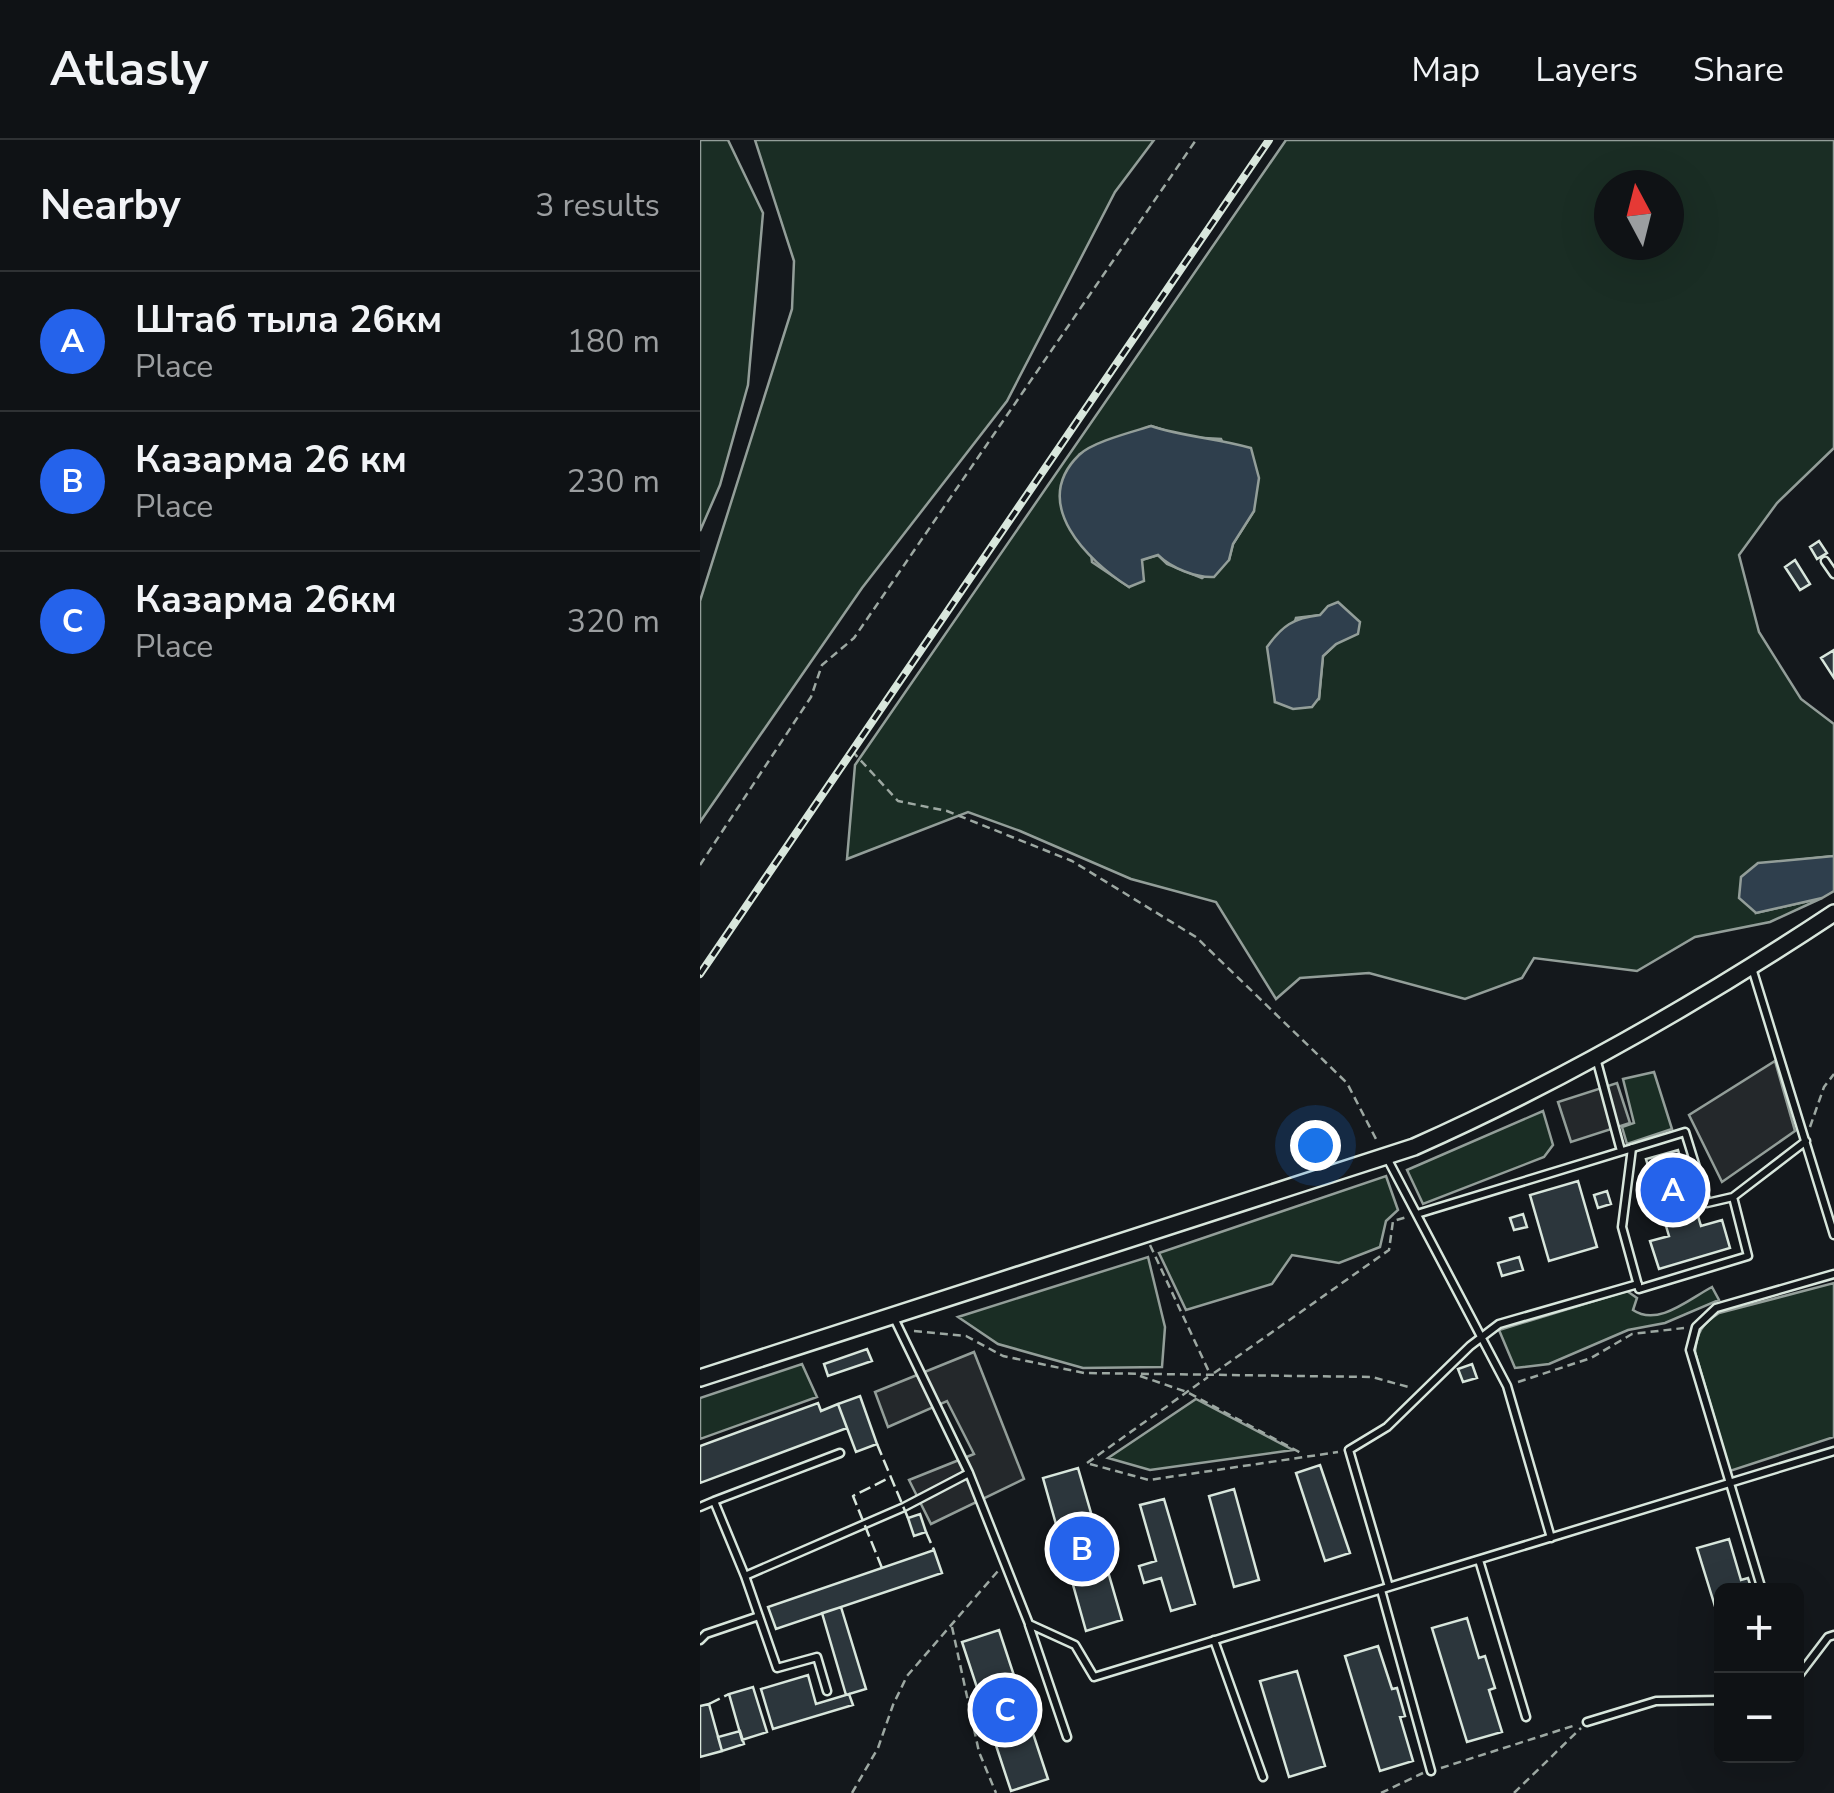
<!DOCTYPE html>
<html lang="en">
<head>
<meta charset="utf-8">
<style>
	body { margin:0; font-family:"Nunito Sans",sans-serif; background:#1d2022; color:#f1f3f6 }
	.controls { position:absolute; right:30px; bottom:30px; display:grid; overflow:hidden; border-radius:15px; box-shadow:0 10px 40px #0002 }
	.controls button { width:90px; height:90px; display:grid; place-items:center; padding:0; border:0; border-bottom:2px solid #2f3234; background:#0f1215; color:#f1f3f6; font:50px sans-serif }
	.compass { position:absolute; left:894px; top:30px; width:90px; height:90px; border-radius:50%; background:#0f1215; box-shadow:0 10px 40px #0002; rotate:353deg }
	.you { position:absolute; left:615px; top:1005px; width:35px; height:35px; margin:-25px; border:8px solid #fff; border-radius:50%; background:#1a73e8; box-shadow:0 0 0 15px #1a73e833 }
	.badge { display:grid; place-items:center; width:65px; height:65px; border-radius:50%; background:#2563eb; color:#fff; font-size:32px; font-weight:700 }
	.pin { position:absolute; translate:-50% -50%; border:5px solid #fff; box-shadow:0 2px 10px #0006 }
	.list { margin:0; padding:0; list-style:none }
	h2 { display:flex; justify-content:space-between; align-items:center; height:130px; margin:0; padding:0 40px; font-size:42px }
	h2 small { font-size:32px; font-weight:400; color:#9b9ea0 }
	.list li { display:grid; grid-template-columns:65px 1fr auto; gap:30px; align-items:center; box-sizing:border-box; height:140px; padding:0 40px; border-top:2px solid #2f3234 }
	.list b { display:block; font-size:38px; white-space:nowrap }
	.list p { margin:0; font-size:32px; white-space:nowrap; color:#9b9ea0 }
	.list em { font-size:32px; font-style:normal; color:#9b9ea0 }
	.map { position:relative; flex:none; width:1134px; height:1653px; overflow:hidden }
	header { display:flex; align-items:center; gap:60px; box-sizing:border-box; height:140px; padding:0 50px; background:#0f1215; border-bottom:2px solid #2f3234 }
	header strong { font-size:48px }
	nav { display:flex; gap:55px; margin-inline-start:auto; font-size:35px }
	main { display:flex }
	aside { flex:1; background:#0f1215 }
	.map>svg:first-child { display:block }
	.green { fill:#1a2d24; stroke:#939e99; stroke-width:2.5; fill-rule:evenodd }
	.parking { fill:#24282b; stroke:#939e99; stroke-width:2.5 }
	.water { fill:#2f3f4d; stroke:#939e99; stroke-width:2.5 }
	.building { fill:#2c363c; stroke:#d8e6dc; stroke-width:2.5 }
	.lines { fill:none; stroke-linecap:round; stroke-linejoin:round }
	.service-casing { stroke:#d8e6dc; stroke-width:11 }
	.tertiary-casing { stroke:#d8e6dc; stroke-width:20 }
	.path { stroke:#9da8a2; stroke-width:2.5; stroke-dasharray:8 5; stroke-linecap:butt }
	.service { stroke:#14181c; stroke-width:6 }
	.tertiary { stroke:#14181c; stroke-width:15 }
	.rail-casing { stroke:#d8e6dc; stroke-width:8 }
	.rail { stroke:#14181c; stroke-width:4; stroke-dasharray:11; stroke-linecap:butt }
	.fence { stroke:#d8e6dc; stroke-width:2.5; stroke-dasharray:12 5; stroke-linecap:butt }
</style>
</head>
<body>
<header>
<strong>Atlasly</strong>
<nav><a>Map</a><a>Layers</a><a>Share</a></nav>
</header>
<main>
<aside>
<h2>Nearby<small>3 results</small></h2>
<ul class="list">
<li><span class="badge">A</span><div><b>Штаб тыла 26км</b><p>Place</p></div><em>180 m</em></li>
<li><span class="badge">B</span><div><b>Казарма 26 км</b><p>Place</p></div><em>230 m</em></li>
<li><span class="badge">C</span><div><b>Казарма 26км</b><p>Place</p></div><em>320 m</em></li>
</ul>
</aside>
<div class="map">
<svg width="1134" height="1653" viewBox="0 0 1134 1653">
	<rect width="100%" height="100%" fill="#14181c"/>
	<path class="green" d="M0,0H28L63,73L48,245L20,345L0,391Z
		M55,0H454L415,52L307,261L162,448L0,682V461L92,169L94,121Z
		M586,0H1134V308L1077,363L1039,415L1059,492L1101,559L1134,584V716L1058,724L1056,773L1122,758L1070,782L995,797L937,831L834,818L822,838L765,859L669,833L600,838L576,859L516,762L431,739L320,691L268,672L147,719L155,625ZM909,45H969V105H909ZM451,286L486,297L521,299L554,371L533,404L529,420L502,438L467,424L458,415L441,420L429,447L392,422L380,314ZM620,475L636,504L623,516L619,559L575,562V546L596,478Z
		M954,932L972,989L927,1004L922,987L934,983L923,939Z
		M843,971L853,1005L844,1017L723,1064L707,1030Z
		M686,1036L698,1070L686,1081L680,1107L639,1123L592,1115L572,1144L486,1170L459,1113Z
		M448,1117L465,1187L462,1227L383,1228L298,1204L258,1177Z
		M1134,1143V1297L1030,1331L995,1212C997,1192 1002,1184 1019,1173Z
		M1012,1147L1019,1160L965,1183L928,1190L849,1224L815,1228L799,1190L927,1151L937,1158L933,1170C958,1187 989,1159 1012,1147Z
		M102,1224L117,1257L0,1299V1258Z
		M496,1259L593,1310L450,1330L408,1318Z"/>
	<path class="parking" d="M1075,921L1095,991L1022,1042L989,975Z
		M917,943L930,983L871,1002L858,962Z
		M274,1212L324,1339L231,1384L209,1340L274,1314L247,1261L188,1287L175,1252Z"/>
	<path class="water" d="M451,286C484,297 517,298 551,308L559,338L554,371L533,404L529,420L514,437C496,438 471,428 458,415L442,420L444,441L429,447C388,421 329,364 379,315C392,302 432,292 451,286Z
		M638,462L660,482L658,494L636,504L623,516L619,558L612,567L593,569L575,562L567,507C582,486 593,478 620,475L628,466Z
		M1134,716V751L1122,758L1056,773L1039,758L1041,737L1058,723Z"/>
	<path class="building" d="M1119,401L1127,413L1117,419L1110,407Z
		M1095,420L1110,444L1100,450L1085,427Z
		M1134,510V538L1121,518Z
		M978,1010L1001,1086L1022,1080L1030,1108L959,1129L950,1101L969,1096L946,1019Z
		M878,1041L897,1107L849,1121L830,1055Z
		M907,1051L911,1064L898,1068L894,1055Z
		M823,1074L827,1087L814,1090L810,1078Z
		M819,1117L823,1130L802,1136L798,1123Z
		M167,1209L172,1221L128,1236L124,1224Z
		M772,1224L777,1238L763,1242L758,1229Z
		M160,1256L177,1304L156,1312L138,1264Z
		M118,1263L121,1271L138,1264L147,1288L0,1343V1306Z
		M620,1325L650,1413L625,1421L596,1333Z
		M378,1328L422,1480L386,1491L343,1338Z
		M534,1349L559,1440L534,1447L509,1356Z
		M464,1359L495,1464L471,1471L461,1438L444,1443L439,1426L456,1421L440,1365Z
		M220,1374L226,1392L214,1396L208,1378Z
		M1029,1399L1041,1440L1048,1438L1052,1450H1022V1489L997,1408Z
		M234,1410L242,1433L76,1489L68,1467Z
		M141,1467L166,1549L146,1555L122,1473Z
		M767,1478L779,1518L785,1516L795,1548L789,1550L802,1592L767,1602L732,1488Z
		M299,1490L348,1639L311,1651L262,1502Z
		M678,1506L692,1549L697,1548L705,1576L700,1577L713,1621L680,1631L645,1516Z
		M597,1531L625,1626L589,1637L560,1541Z
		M108,1535L116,1564L149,1554L153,1565L73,1589L61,1549Z
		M53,1547L67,1592L42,1600L29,1554Z
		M9,1564L22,1611L0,1617V1566Z
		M40,1591L44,1604L22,1611L18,1597Z"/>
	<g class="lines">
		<g class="service-casing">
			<path id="service" d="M1125,421L1134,434
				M1052,828L1134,1095
				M896,918L921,1011
				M932,1008L922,1087L939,1149L1048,1116L1033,1057L1106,1001
				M687,1018L807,1246L851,1398
				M717,1074L985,992L1007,1063L1033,1057
				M193,1176L269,1333L329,1484L375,1505L394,1537L1134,1311
				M14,1361L140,1313
				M0,1367L14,1361L45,1436L204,1367L269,1333
				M779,1420L826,1577
				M45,1436L77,1528L117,1517L127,1551
				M689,1447L649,1310L687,1287L770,1206L799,1184L938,1144
				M681,1450L731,1631
				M1062,1450L990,1210L996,1187L1016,1168L1134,1134
				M329,1485L367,1597
				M0,1500L6,1494L59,1476
				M514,1500L563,1637
				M1096,1539L1128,1497L1134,1495
				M887,1582L956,1561L1022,1560"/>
		</g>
		<g class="tertiary-casing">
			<path id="tertiary" d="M0,1238L714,1007C860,942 1000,862 1134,773"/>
		</g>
		<path class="path" d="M152,611L198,661L247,671L372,721L496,797L647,943L677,1001
			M0,725L111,557L122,525L154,498L496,0
			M1110,987L1124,947L1134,934
			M450,1105L510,1234
			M214,1191L266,1196L303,1216L384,1233L672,1237L712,1248
			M514,1233L689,1110L693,1081L707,1077
			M440,1236L487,1252L603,1314
			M818,1242L891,1218L932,1194L984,1188
			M387,1323L508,1237
			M390,1324L449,1340L638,1312
			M252,1487L279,1612L296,1653
			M741,1628L876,1585
			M152,1653L178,1608L193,1565L207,1536L298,1431
			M681,1653L723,1633
			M814,1653L881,1588"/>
		<use href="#service" class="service"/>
		<use href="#tertiary" class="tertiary"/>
		<g class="rail-casing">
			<path id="rail" d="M0,834L569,0"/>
		</g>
		<use href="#rail" class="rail"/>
		<path class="fence" d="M177,1304L208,1378
			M226,1392L234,1410
			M182,1428L153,1356L191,1337
			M9,1564L29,1554"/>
	</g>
</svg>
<div class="controls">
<button>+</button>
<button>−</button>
</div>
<svg class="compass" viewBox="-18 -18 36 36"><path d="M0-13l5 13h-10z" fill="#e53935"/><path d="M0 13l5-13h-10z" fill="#9b9ea0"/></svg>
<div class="you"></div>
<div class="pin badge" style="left:973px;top:1050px">A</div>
<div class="pin badge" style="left:382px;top:1409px">B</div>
<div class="pin badge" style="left:305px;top:1570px">C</div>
</div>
</main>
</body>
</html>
